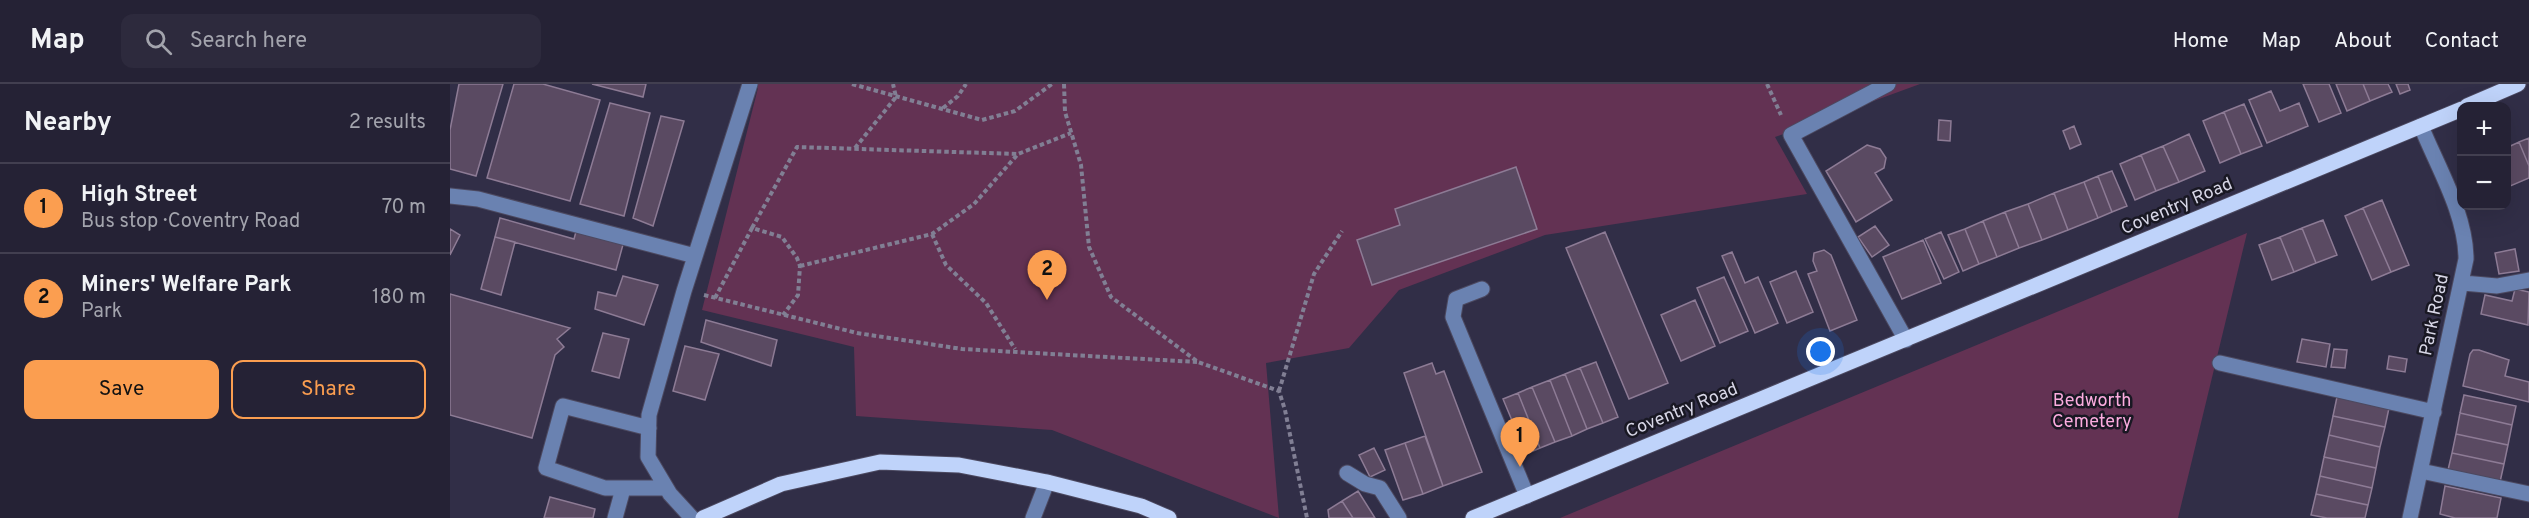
<!DOCTYPE html>
<html lang="en">
<head>
<meta charset="utf-8">
<style>
	body { margin:0; font-family:Overpass,sans-serif; background:#2d2a3d; color:#f1f3f6 }
	.controls { position:absolute; right:18px; top:18px; display:grid; overflow:hidden; border-radius:12px; box-shadow:0 6px 24px #0002 }
	.controls button { width:54px; height:54px; display:grid; place-items:center; padding:0; border:0; border-bottom:2px solid #423f50; background:#252235; color:#f1f3f6; font:30px sans-serif }
	.you { position:absolute; left:1371px; top:268px; width:21px; height:21px; margin:-15px; border:4px solid #fff; border-radius:50%; background:#1a73e8; box-shadow:0 0 0 9px #1a73e833 }
	.badge { display:grid; place-items:center; width:39px; height:39px; border-radius:50%; background:#fb9e50; color:#111; font-size:20px; font-weight:700 }
	.pin { position:absolute; translate:-50% -50px; filter:drop-shadow(0 2px 3px #0008) }
	.pin::after { content:''; position:absolute; top:32px; width:21px; height:18px; background:inherit; clip-path:polygon(0 0,100% 0,50% 100%) }
	.list { margin:0; padding:0; list-style:none }
	h2 { display:flex; justify-content:space-between; align-items:center; height:78px; margin:0; padding:0 24px; font-size:26px }
	h2 small { font-size:20px; font-weight:400; color:#a3a4ad }
	.list li { display:grid; grid-template-columns:39px 1fr auto; gap:18px; align-items:center; box-sizing:border-box; height:90px; padding:0 24px; border-top:2px solid #423f50 }
	.list b { display:block; font-size:22px; white-space:nowrap }
	.list p { margin:0; font-size:20px; white-space:nowrap; color:#a3a4ad }
	.list em { font-size:20px; font-style:normal; color:#a3a4ad }
	.actions { display:flex; gap:12px; padding:18px 24px }
	.actions a { flex:1; padding:14px 0; border:2px solid #fb9e50; border-radius:12px; text-align:center; font-size:21px; color:#fb9e50 }
	.actions .main { background:#fb9e50; color:#111 }
	.icon { flex:none; width:33px; height:33px; fill:none; stroke:currentColor; stroke-width:2; stroke-linecap:round; stroke-linejoin:round }
	.map { position:relative; flex:none; width:2079px; height:434px; overflow:hidden }
	header { display:flex; align-items:center; gap:36px; box-sizing:border-box; height:84px; padding:0 30px; background:#252235; border-bottom:2px solid #423f50 }
	header strong { font-size:28px }
	nav { display:flex; gap:33px; margin-inline-start:auto; font-size:21px }
	.search { width:420px; height:54px; background:#2d2a3d; display:flex; align-items:center; gap:15px; box-sizing:border-box; padding:0 21px; border-radius:12px; color:#a3a4ad; font-size:22px }
	main { display:flex }
	aside { flex:1; background:#252235 }
	.map>svg:first-child { display:block }
	.green { fill:#633253 }
	.building { fill:#5a4a62; stroke:#8d7b95; stroke-width:1.5 }
	.lines { fill:none; stroke-linecap:round; stroke-linejoin:round }
	.minor-casing { stroke:#4c4960; stroke-width:17 }
	.major-casing { stroke:#4c4960; stroke-width:17 }
	.path { stroke:#817f94; stroke-width:4; stroke-dasharray:4.5 3; stroke-linecap:butt }
	.minor { stroke:#6a82b1; stroke-width:15 }
	.major { stroke:#bfd3fa; stroke-width:15 }
	.labels { text-anchor:middle; dominant-baseline:central; stroke-width:5; stroke-linejoin:round; paint-order:stroke }
	.street-label { font-size:18px; fill:#d7d6e6; stroke:#191823 }
	.park-label { font-size:18px; fill:#fcacdf; stroke:#191823 }
</style>
</head>
<body>
<header>
<strong>Map</strong>
<div class="search"><svg class="icon" aria-label="search" viewBox="0 0 24 24"><circle cx="10" cy="10" r="6"/><path d="M15 15l6 6"/></svg>Search here</div>
<nav><a>Home</a><a>Map</a><a>About</a><a>Contact</a></nav>
</header>
<main>
<aside>
<h2>Nearby<small>2 results</small></h2>
<ul class="list">
<li><span class="badge">1</span><div><b>High Street</b><p>Bus stop · Coventry Road</p></div><em>70 m</em></li>
<li><span class="badge">2</span><div><b>Miners' Welfare Park</b><p>Park</p></div><em>180 m</em></li>
</ul>
<div class="actions"><a class="main">Save</a><a>Share</a></div>
</aside>
<div class="map">
<svg width="2079" height="434" viewBox="0 0 2079 434">
	<rect width="100%" height="100%" fill="#312e47"/>
	<path class="green" d="M300,0H1470L1325,53L1357,110L1095,151L949,206L899,264L816,279L829,434L602,346L406,332L404,263L252,226L308,4Z
		M1797,149L1728,434H1110Z"/>
	<path class="building" d="M9,0H53L26,92L0,85V46Z
		M64,0H93L150,16L120,117L37,94Z
		M142,0H196L193,13Z
		M1853,0H1879L1891,29L1869,38Z
		M1886,0H1913L1920,17L1897,27Z
		M1913,0H1938L1942,8L1920,17Z
		M1946,0H1958L1960,6L1950,10Z
		M1821,7L1830,27L1849,19L1858,42L1817,59L1799,16Z
		M160,19L200,29L174,132L130,120Z
		M1794,20L1812,62L1791,70L1774,28Z
		M1774,28L1791,70L1770,79L1753,37Z
		M211,32L234,37L203,142L183,134Z
		M1489,36L1501,37L1500,57L1488,56Z
		M1624,42L1631,60L1620,65L1613,47Z
		M1739,50L1755,87L1729,98L1713,62Z
		M2079,54V82L2069,58Z
		M2069,58L2079,82V94L2058,103L2056,64Z
		M1417,61L1430,65L1436,74L1434,84L1425,89L1442,116L1406,138L1376,87Z
		M1713,62L1729,98L1706,107L1691,71Z
		M1691,71L1706,107L1685,116L1670,80Z
		M1066,83L1087,145L922,201L907,156L950,141L945,125Z
		M1662,87L1677,122L1662,128L1648,92Z
		M1648,92L1662,128L1648,134L1634,98Z
		M1634,98L1648,134L1618,146L1604,109Z
		M1604,109L1618,146L1592,156L1578,120Z
		M1932,116L1959,181L1941,188L1913,124Z
		M1578,120L1592,156L1569,164L1555,128Z
		M1913,124L1941,188L1922,196L1895,132Z
		M1555,128L1569,164L1547,173L1533,137Z
		M50,134L124,155L127,144L174,157L166,186L45,153Z
		M1873,136L1887,171L1866,179L1852,144Z
		M1533,137L1547,173L1529,180L1515,145Z
		M1425,142L1439,161L1422,173L1408,153Z
		M1852,144L1866,179L1844,188L1830,153Z
		M0,145L10,151L0,171Z
		M1515,145L1529,180L1513,187L1498,151Z
		M1155,148L1218,299L1179,315L1116,164Z
		M1491,148L1509,188L1494,195L1475,155Z
		M45,153L65,158L51,211L31,205Z
		M1830,153L1844,188L1822,196L1809,161Z
		M1473,156L1491,199L1452,215L1433,173Z
		M2065,165L2069,187L2049,190L2045,169Z
		M1374,166L1381,171L1407,236L1380,247L1358,190L1367,187L1363,177L1364,169Z
		M1282,168L1295,199L1308,193L1328,239L1305,249L1272,172Z
		M1346,187L1363,228L1337,239L1320,198Z
		M173,192L208,201L194,241L145,225L148,208L166,212Z
		M1274,193L1298,247L1270,259L1247,204Z
		M2065,205L2079,208L2078,241L2031,230L2035,211L2062,217Z
		M0,210L120,244L107,255L114,263L105,271L82,354L0,331Z
		M1245,216L1265,262L1231,277L1211,231Z
		M256,236L327,256L321,282L251,258Z
		M153,249L179,255L169,294L142,287Z
		M1852,255L1880,260L1876,283L1847,278Z
		M235,262L269,270L255,316L223,307Z
		M1884,265L1897,266L1895,284L1881,283Z
		M2023,266H2029L2059,276L2055,292L2079,298V318L2013,302L2020,270Z
		M1939,272L1957,275L1955,288L1937,285Z
		M1146,278L1168,333L1153,339L1130,284Z
		M982,279L986,290L994,287L1032,388L993,402L954,289Z
		M1130,284L1153,339L1137,345L1115,290Z
		M1115,290L1137,345L1122,352L1100,296Z
		M1100,296L1122,352L1105,358L1082,303Z
		M1082,303L1105,358L1090,364L1068,309Z
		M1068,309L1090,364L1076,370L1053,315Z
		M2014,311L2066,322L2062,341L2010,329Z
		M1887,313L1939,324L1935,343L1883,332Z
		M2010,329L2062,341L2058,361L2006,350Z
		M1883,332L1935,343L1930,363L1879,351Z
		M2006,350L2058,361L2054,380L2002,369Z
		M1879,351L1930,363L1926,384L1874,373Z
		M975,352L993,402L973,410L955,359Z
		M955,359L973,410L953,416L935,366Z
		M924,364L935,386L920,393L909,371Z
		M2002,369L2054,380L2050,398L1998,386Z
		M1874,373L1926,384L1922,404L1870,392Z
		M1870,392L1922,404L1918,421L1866,410Z
		M1995,402L2051,414L2047,434H2005L1990,430Z
		M908,407L925,434H903L892,417Z
		M1866,410L1918,421L1915,434H1877L1861,431Z
		M100,413L145,425L143,434H94Z
		M892,417L903,434H879L878,426Z"/>
	<g class="lines">
		<g class="minor-casing">
			<path id="minor" d="M1438,0L1341,51L1456,256
				M0,112L28,115L245,172
				M2013,199L2047,202L2079,196
				M1032,205L1006,215L1003,233L1077,412
				M1770,279L1984,328
				M199,344L113,322L96,384L155,404H216
				M1971,387L2079,410
				M897,389L915,400L930,404L949,434
				M165,434L173,405
				M242,434L220,410L198,373L199,331L234,207L300,0
				M583,434L597,398
				M1960,434L2016,175C2016,130 1988,84 1971,42"/>
		</g>
		<g class="major-casing">
			<path id="major" d="M2017,22L2068,0
				M253,434L331,400L430,378L509,381L597,398L691,422L719,434
				M1023,434L2012,25"/>
		</g>
		<path class="path" d="M402,0L532,36L565,27L602,0
			M614,0L615,28L631,81L639,163L661,213L748,278L829,307L835,326L857,434
			M1317,0L1331,31
			M493,24L508,12L516,0
			M405,64L446,13L443,0
			M302,144L347,63L568,70
			M482,150L496,181L536,219L565,265
			M350,182L482,150L524,120L568,70L621,49
			M254,211L407,249L512,265L747,278
			M265,214L302,144L332,153L347,174L350,182L348,211L333,231
			M829,307L864,190L892,147"/>
		<use href="#minor" class="minor"/>
		<use href="#major" class="major"/>
	</g>
	<g class="labels">
		<g class="street-label">
			<text transform="translate(1727 123) rotate(-23)">Coventry Road</text>
			<text transform="translate(1985 231) rotate(-78)">Park Road</text>
			<text transform="translate(1232 327) rotate(-22)">Coventry Road</text>
		</g>
		<g class="park-label">
			<text x="1642" y="317">Bedworth<tspan x="1642" dy="21">Cemetery</tspan></text>
		</g>
	</g>
</svg>
<div class="controls">
<button>+</button>
<button>−</button>
</div>
<div class="you"></div>
<div class="pin badge" style="left:1070px;top:383px">1</div>
<div class="pin badge" style="left:597px;top:216px">2</div>
</div>
</main>
</body>
</html>
